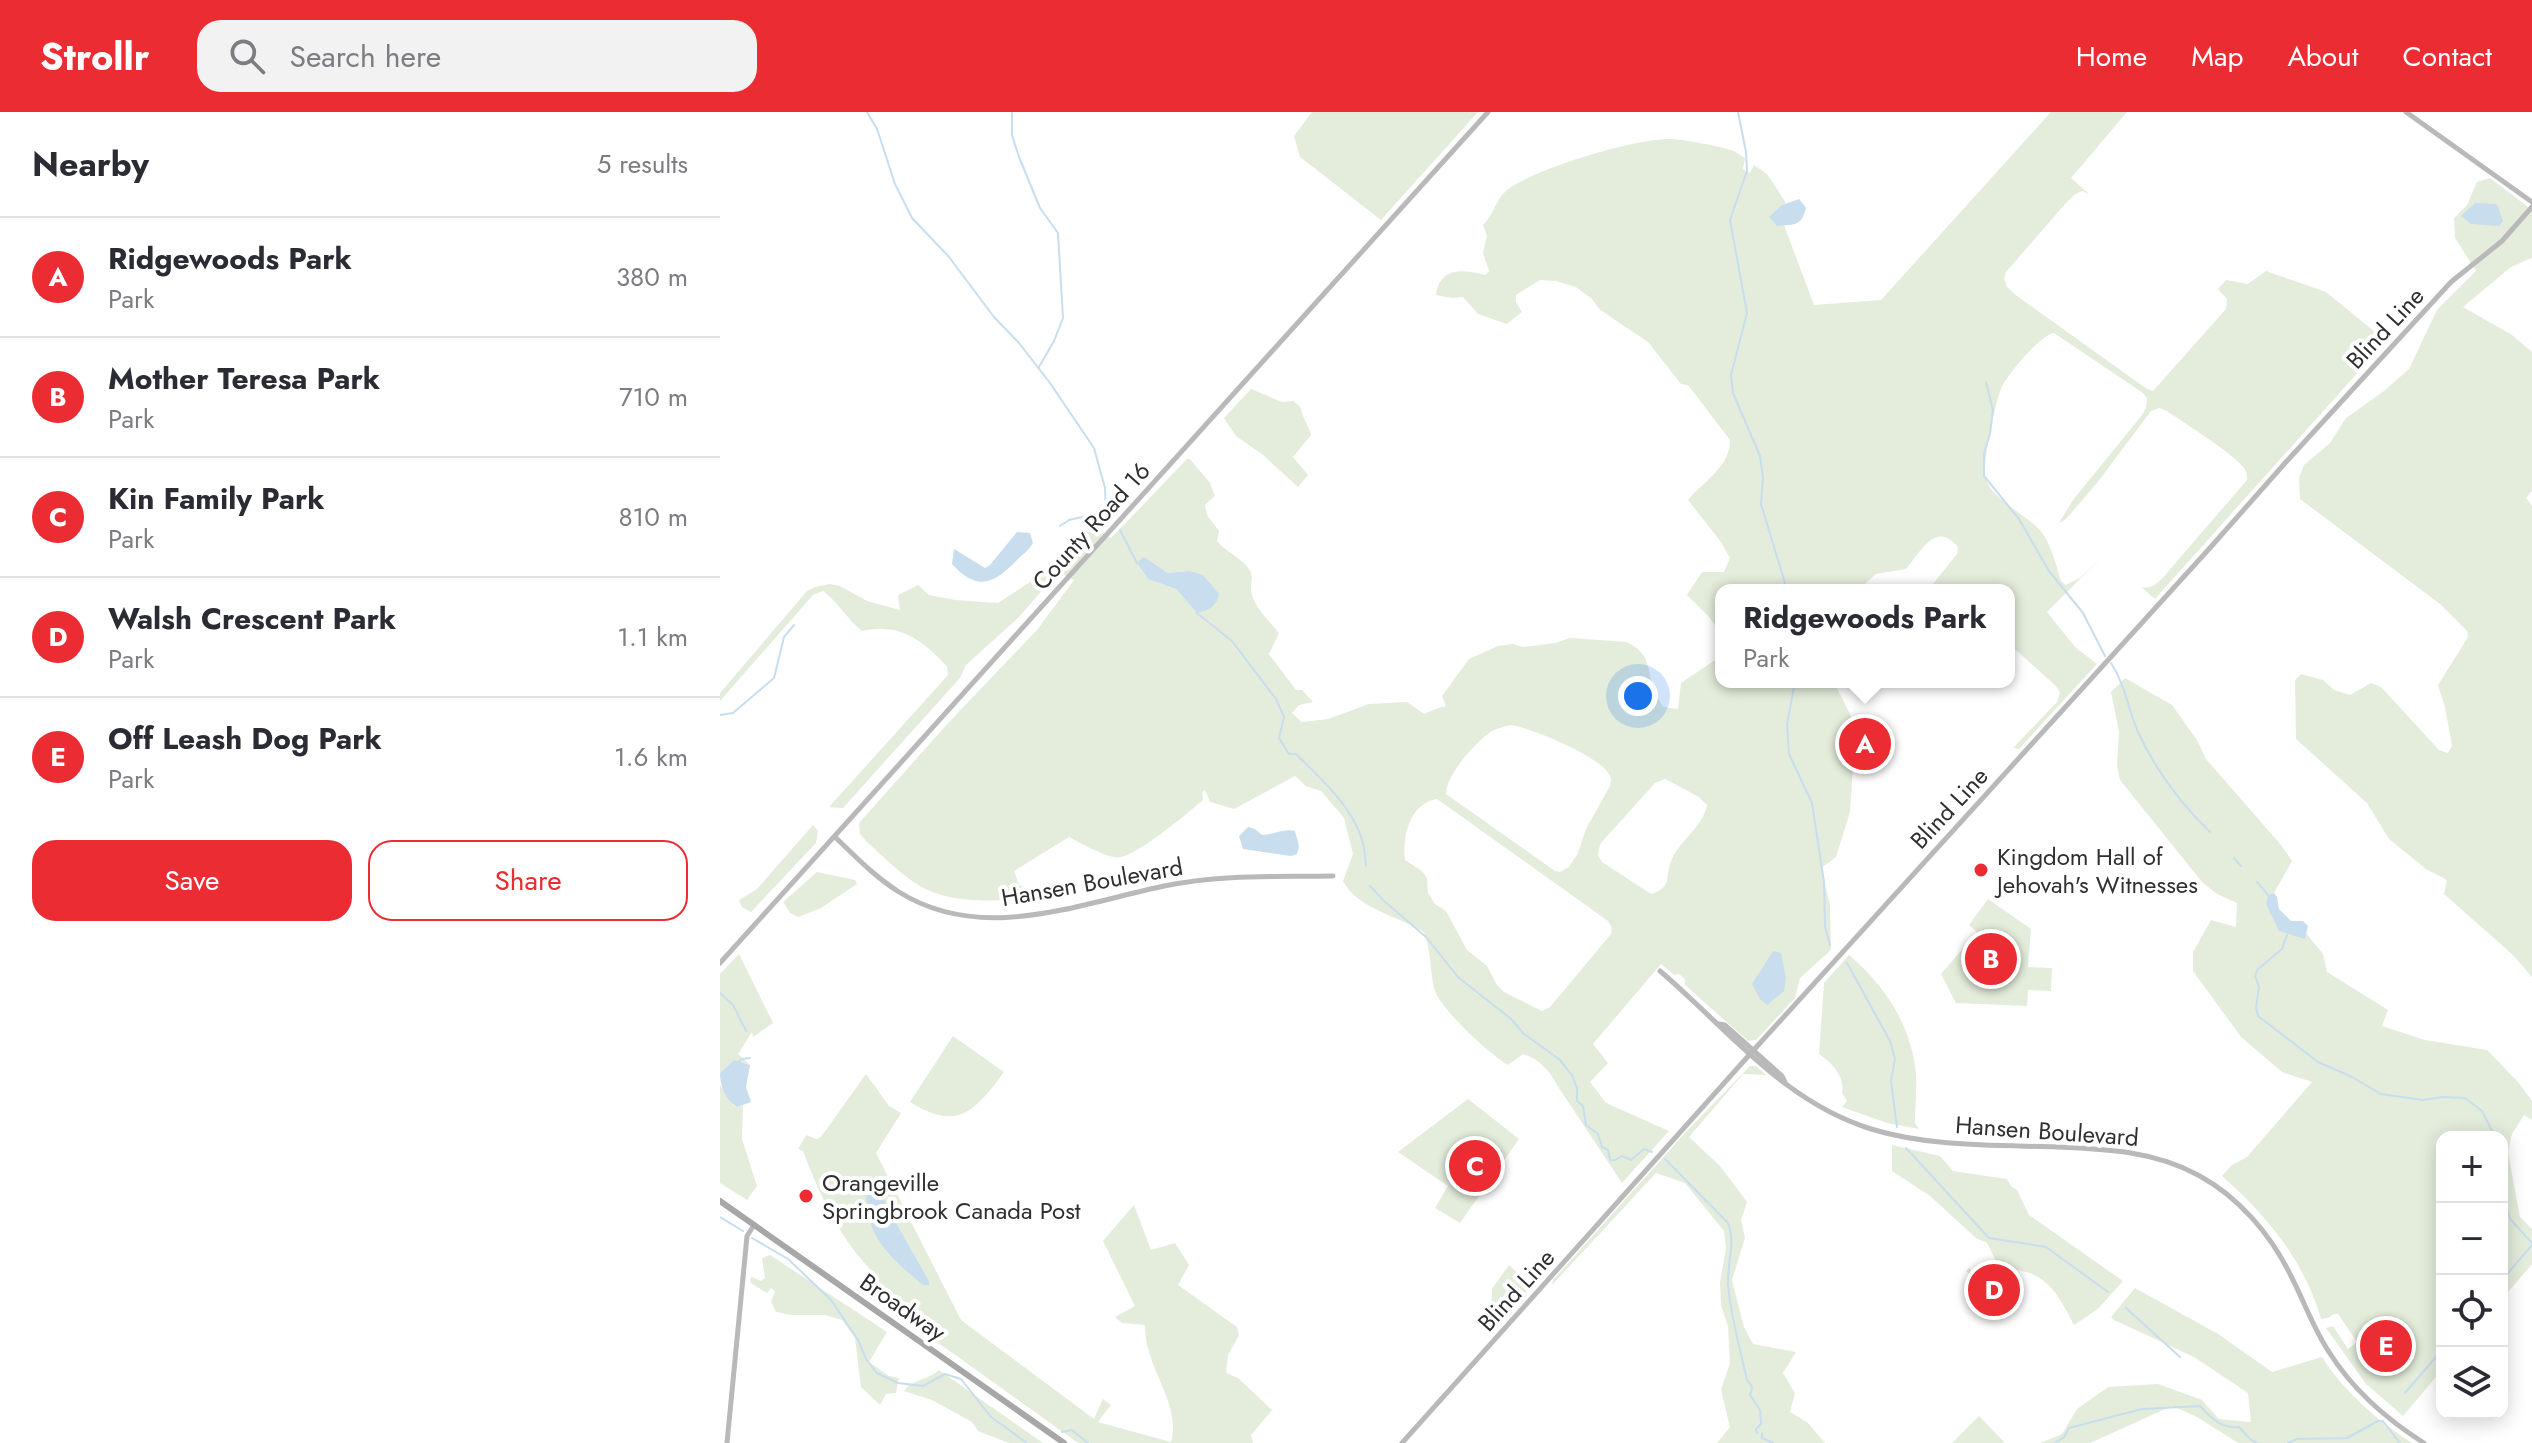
<!DOCTYPE html>
<html lang="en">
<head>
<meta charset="utf-8">
<style>
	body { margin:0; font-family:Jost,sans-serif; background:#f2f2f3; color:#2b2b33 }
	.controls { position:absolute; right:24px; bottom:24px; display:grid; overflow:hidden; border-radius:16px; box-shadow:0 4px 20px #0003 }
	.controls button { width:72px; height:72px; display:grid; place-items:center; padding:0; border:0; border-bottom:2px solid #e1e1e2; background:#fff; color:#2b2b33; font:40px sans-serif }
	.you { position:absolute; left:918px; top:584px; width:28px; height:28px; margin:-20px; border:6px solid #fff; border-radius:50%; background:#1a73e8; box-shadow:0 0 0 12px #1a73e833 }
	.badge { display:grid; place-items:center; width:52px; height:52px; border-radius:50%; background:#eb2c32; color:#fff; font-size:26px; font-weight:700 }
	.pin { position:absolute; translate:-50% -50%; border:4px solid #fff; box-shadow:0 2px 8px #0006 }
	.popup { position:absolute; left:995px; top:472px; width:300px; height:104px; box-sizing:border-box; display:grid; place-content:center; border-radius:16px; background:#fff; filter:drop-shadow(0 2px 6px #0005); font-size:26px; white-space:nowrap; color:#7c7c81 }
	.popup b { font-size:30px; color:#2b2b33 }
	.popup::after { content:''; position:absolute; left:50%; top:100%; margin-left:-16px; border:16px solid transparent; border-top-color:#fff }
	.list { margin:0; padding:0; list-style:none }
	h2 { display:flex; justify-content:space-between; align-items:center; height:104px; margin:0; padding:0 32px; font-size:34px }
	h2 small { font-size:26px; font-weight:400; color:#7c7c81 }
	.list li { display:grid; grid-template-columns:52px 1fr auto; gap:24px; align-items:center; box-sizing:border-box; height:120px; padding:0 32px; border-top:2px solid #e1e1e2 }
	.list b { display:block; font-size:30px; white-space:nowrap }
	.list p { margin:0; font-size:26px; white-space:nowrap; color:#7c7c81 }
	.list em { font-size:26px; font-style:normal; color:#7c7c81 }
	.actions { display:flex; gap:16px; padding:24px 32px }
	.actions a { flex:1; padding:18px 0; border:2px solid #eb2c32; border-radius:24px; text-align:center; font-size:28px; color:#eb2c32 }
	.actions .main { background:#eb2c32; color:#fff }
	.icon { flex:none; width:44px; height:44px; fill:none; stroke:currentColor; stroke-width:2; stroke-linecap:round; stroke-linejoin:round }
	.map { position:relative; flex:none; width:1812px; height:1331px; overflow:hidden }
	header { display:flex; align-items:center; gap:48px; box-sizing:border-box; height:112px; padding:0 40px; background:#eb2c32; color:#fff }
	header strong { font-size:38px }
	nav { display:flex; gap:44px; margin-inline-start:auto; font-size:28px }
	.search { width:560px; height:72px; background:#f2f2f3; display:flex; align-items:center; gap:20px; box-sizing:border-box; padding:0 28px; border-radius:24px; color:#7c7c81; font-size:30px }
	main { display:flex }
	aside { flex:1; background:#fff }
	.map>svg:first-child { display:block }
	.green { fill:#e4eddc; fill-rule:evenodd }
	.water { fill:#c8dded }
	.lines { fill:none; stroke-linecap:round; stroke-linejoin:round }
	.stream { stroke:#c8dded; stroke-width:2 }
	.secondary { stroke:#b9b9b9; stroke-width:5 }
	.primary { stroke:#a7a7a7; stroke-width:6 }
	.poi-dot { fill:#eb2c32; stroke:#fff; stroke-width:3 }
	.labels { text-anchor:middle; dominant-baseline:central; stroke-width:8; stroke-linejoin:round; paint-order:stroke }
	.street-label { font-size:24px; fill:#2f2f2f; stroke:#fff }
	.poi-label { font-size:24px; fill:#2f2f2f; stroke:#fff; text-anchor:start }
</style>
</head>
<body>
<header>
<strong>Strollr</strong>
<div class="search"><svg class="icon" aria-label="search" viewBox="0 0 24 24"><circle cx="10" cy="10" r="6"/><path d="M15 15l6 6"/></svg>Search here</div>
<nav><a>Home</a><a>Map</a><a>About</a><a>Contact</a></nav>
</header>
<main>
<aside>
<h2>Nearby<small>5 results</small></h2>
<ul class="list">
<li><span class="badge">A</span><div><b>Ridgewoods Park</b><p>Park</p></div><em>380 m</em></li>
<li><span class="badge">B</span><div><b>Mother Teresa Park</b><p>Park</p></div><em>710 m</em></li>
<li><span class="badge">C</span><div><b>Kin Family Park</b><p>Park</p></div><em>810 m</em></li>
<li><span class="badge">D</span><div><b>Walsh Crescent Park</b><p>Park</p></div><em>1.1 km</em></li>
<li><span class="badge">E</span><div><b>Off Leash Dog Park</b><p>Park</p></div><em>1.6 km</em></li>
</ul>
<div class="actions"><a class="main">Save</a><a>Share</a></div>
</aside>
<div class="map">
<svg width="1812" height="1331" viewBox="0 0 1812 1331">
	<rect width="100%" height="100%" fill="#fff"/>
	<path class="green" d="M592,0H758L661,108L580,45L574,24Z
		M1331,0H1407L1351,66L1369,82L1362,79L1354,83L1346,91L1286,160L1284,167L1287,175L1297,184L1427,277L1433,279L1506,197L1507,187L1498,177L1506,168L1528,172L1546,159L1606,180L1666,229L1435,487L1421,475C1432,478 1439,470 1446,462L1527,368C1527,362 1527,361 1524,356C1514,342 1464,311 1447,299L1439,296L1431,299L1377,371L1346,407L1339,411L1353,388L1422,303L1426,296L1427,286L1423,281L1334,221C1321,222 1286,264 1281,277C1275,292 1261,354 1266,368C1272,386 1307,404 1320,418C1331,431 1336,453 1341,469L1346,473L1361,465L1383,444L1327,500L1355,535L1377,552L1299,637L1293,636L1337,590L1340,581L1336,574L1296,538L1289,535V478H1208L1237,442L1238,435C1216,408 1201,439 1186,457L1156,462L1138,478H1001V522L989,505L967,483L982,460H1004L1010,446L1001,430L968,388C983,370 1011,354 1010,328L968,273L961,272L928,230L879,197L872,187L856,175L836,169L820,168L796,183V190L802,200L787,212L758,202L743,185L732,186L716,183C720,155 742,157 765,163L769,159L763,141L767,124L763,113C775,101 775,88 787,78C817,56 910,28 947,27C958,26 1004,35 1014,39C1018,41 1021,44 1025,46L1023,57L1030,61L1034,53L1047,62L1066,91L1062,93L1057,114L1064,113L1094,193L1161,188Z
		M1770,66L1812,98V146L1791,155L1743,195L1792,223L1812,240V379L1806,386L1812,394V865L1793,843L1724,782L1727,768L1706,757L1669,727L1647,691L1576,627L1575,568L1581,562L1603,568L1614,578L1630,583L1651,571L1661,575L1719,638L1728,641L1732,634L1725,595L1718,573L1748,525L1747,519L1720,492L1580,387L1579,366L1584,353L1610,331L1626,306L1664,279L1689,257L1717,198L1756,159L1735,126L1734,106L1747,93L1757,70Z
		M531,277L562,290L574,289L581,296C582,306 589,313 591,323L573,345L588,363L578,375L543,343L516,324L504,306Z
		M467,347H470L490,371L495,384L485,393L487,403L499,419L497,429C506,440 524,447 530,459C534,466 530,471 531,478C533,495 549,508 559,521L549,542L576,578H582L593,590L579,593L572,601L582,610L608,607L649,592L687,590L704,602L721,595H726L722,584L749,547L778,534L793,532L803,535L835,531L850,526L907,530C932,543 926,556 934,578C936,584 940,590 943,595L958,597L961,571L1001,544V570H1114L1130,602L1135,625L1130,700L1116,745L1101,756L1110,793L1111,838L1080,866L1075,886L1036,928L1028,929L965,873V867L959,862L954,863L941,852L873,932L888,951L870,970L886,991L949,1019L902,1071L837,973C830,959 819,947 803,942L788,953C770,943 718,895 714,876C710,857 711,839 704,820C680,805 636,796 623,769L633,742L624,706L601,679L586,674L575,664L514,697L490,690L485,678L482,680L483,688C468,701 419,742 401,745C390,748 360,731 349,725L294,759L299,773L318,781L317,786C279,788 234,794 200,774C181,763 164,745 147,730L140,722L139,711L230,609L317,518L354,468L338,460L299,505L246,553L240,566L123,696L109,695L228,563L227,554C202,528 179,510 142,519C127,507 118,490 103,479L93,483L0,589V581L87,479L95,475L110,472L120,474L147,489L180,498L178,483L198,473L209,483L235,488L278,491L310,470L329,455L353,424L371,419L391,426ZM424,446L448,461L469,459L477,501L456,477L428,467L417,451ZM791,613C812,616 879,644 889,662C892,667 891,668 890,674L866,717L858,741L849,755L840,760L835,759L726,682C726,663 756,629 772,619C778,616 784,615 791,613ZM945,667L979,685L987,693C983,715 961,727 952,747C944,764 954,775 931,782L882,750L878,743L880,732L935,671ZM717,687L888,809L892,816L891,822L830,895L822,899L784,880L777,873L767,854L747,838L726,799L715,792L708,781L707,766L702,759L685,748C682,725 690,691 717,687Z
		M1405,566L1452,593L1477,628L1486,647L1561,733L1572,749L1554,781L1548,783L1560,819L1585,826L1586,821L1603,842L1607,860L1668,898L1662,914L1705,928L1767,938L1799,971L1812,989V1008L1804,1003L1792,1022L1788,1040L1800,1105L1812,1117V1152L1782,1187V1025H1722V1258L1683,1304L1646,1272L1606,1216L1613,1214L1628,1237L1637,1230L1618,1202H1614L1608,1206L1601,1207C1584,1148 1547,1104 1502,1064L1512,1053L1527,1045L1592,970L1562,960L1521,925L1473,859V840L1491,808L1516,815L1517,791L1497,782L1482,770L1400,668L1397,654L1399,620L1391,580Z
		M93,713L98,719L96,731L31,800L22,795L19,788L37,777Z
		M97,760L135,768L137,772L101,796L78,805L70,801L63,790Z
		M1268,787L1311,817L1308,855L1332,856L1331,879L1308,878L1307,894L1236,891L1221,862L1257,820L1249,813Z
		M19,842L53,911L33,925L32,920L18,942L30,953L14,948L0,961V862Z
		M1129,843C1164,873 1188,908 1195,954C1198,972 1195,992 1195,1011L1199,1017L1167,1011L1122,995L1127,989L1122,981C1125,964 1112,951 1099,942L1104,871Z
		M233,924L284,960C255,999 238,1020 190,990Z
		M1030,954H1036L1046,963L1023,962L969,1025L1000,1054L1027,1090L1021,1108L1025,1126L1012,1168L1024,1215L1033,1232L1076,1240L1063,1261L1075,1281L1070,1300L1088,1311L1105,1331H997L1010,1315L1001,1278L1010,1251L1008,1214L1001,1193L1000,1170L1006,1136L1004,1119L965,1071L936,1061L832,1173L833,1168L965,1021Z
		M146,962L169,994L181,1001L156,1041L241,1208L374,1307L383,1287L391,1293L378,1310L451,1330C462,1291 424,1255 425,1213L402,1211L395,1205L415,1194L383,1129L414,1093L431,1138L455,1131L469,1153L458,1173L517,1215L519,1223L508,1243L506,1261L518,1266L552,1298L531,1323L533,1331H358L234,1242L135,1175L149,1156C118,1123 99,1081 83,1039L78,1037L86,1023L96,1027L101,1025ZM165,1092L160,1094L161,1098L170,1100L209,1169V1173L154,1100L157,1097L155,1095Z
		M0,973L13,993L17,995L23,993L22,1027L37,1074L27,1088L0,1071Z
		M748,987L799,1027L740,1111L715,1096L728,1074L678,1040Z
		M1172,1033L1220,1044L1233,1059L1287,1067L1291,1074L1297,1078L1309,1103L1403,1169L1378,1197L1354,1213C1337,1180 1324,1155 1282,1158L1287,1182L1273,1196L1260,1183L1265,1174L1246,1159L1249,1156L1265,1169L1278,1153L1267,1131L1256,1126L1210,1084L1172,1059Z
		M50,1143L167,1220L149,1250L169,1264L179,1266L176,1281L166,1282L160,1293L141,1275L135,1226L122,1208L105,1203H72L56,1200L51,1190L55,1179L51,1176L47,1181L31,1171L30,1167L32,1165L41,1169L45,1166L42,1146Z
		M789,1153L812,1174L771,1217L772,1177Z
		M1415,1176L1498,1222L1552,1260L1602,1245C1624,1280 1657,1308 1692,1331H1518L1477,1305L1452,1294L1370,1331H1320L1342,1322L1357,1297L1388,1275L1438,1272L1482,1288L1499,1307L1531,1310L1528,1281L1474,1245L1394,1208L1391,1205Z
		M219,1258L323,1331H289L258,1319L252,1310L212,1288L184,1279C192,1267 209,1268 219,1258Z
		M1259,1304L1285,1331H1232Z"/>
	<path class="water" d="M1079,87L1086,96C1081,115 1075,112 1057,114L1049,105L1062,93Z
		M1755,91L1777,92L1783,109L1779,114L1751,112L1741,104Z
		M297,420L310,421L313,431C309,438 302,443 296,449C272,474 256,478 232,452L234,437L265,456L270,453Z
		M424,445L448,461L469,459L483,463L499,482C497,494 488,499 477,501L456,477L428,467L417,451Z
		M528,715L535,717L542,723C553,723 564,716 575,719L579,734L577,742L571,744L523,737L519,724Z
		M1554,781L1557,785L1559,797L1571,809H1583L1588,814L1585,827L1559,819L1546,792L1548,783Z
		M1053,839L1061,841L1066,866L1064,879L1047,893L1040,887L1032,872Z
		M14,948L30,953L26,975L31,990L17,995C5,988 0,974 0,961Z
		M152,1071H156L166,1092L160,1094L161,1097L170,1100L209,1169V1173H203C182,1155 152,1132 149,1102L157,1097L148,1094L146,1086Z"/>
	<g class="lines">
		<path class="stream" d="M147,0L157,17L175,72L192,106L229,145L274,205L299,231L330,271L374,336L385,376L386,400L390,409
			M292,0V23L299,45L320,96L338,121L343,206L334,229L319,255
			M1018,0L1026,40L1027,59L1010,108L1027,201L1011,263L1013,281L1040,344L1043,366L1041,392L1067,478
			M1266,270L1273,298L1270,322L1264,341V364L1299,407L1329,459L1363,501L1385,544
			M340,414L349,408L384,400
			M400,418L417,451
			M477,501L512,529L556,587L564,605L559,626L569,642H576C601,667 632,694 642,728C645,736 645,746 646,754
			M1391,551C1405,572 1408,597 1418,620C1436,659 1459,690 1490,720
			M1075,570L1067,612L1069,642L1092,691L1104,770L1105,815L1110,833
			M0,603L13,601L54,566L64,525L74,513
			M1514,746L1521,754
			M1537,770L1548,783
			M650,774L663,788L706,825L738,865L791,907L804,922L839,947L852,963L857,976V989L863,994L866,1013L878,1022L882,1035L888,1038L890,1048H895L902,1044L911,1048L924,1037L932,1040
			M1567,823L1562,837L1537,858L1535,864L1539,875L1536,895L1538,904L1598,950L1630,964L1661,982L1703,988L1723,985L1745,986L1762,999L1775,1025
			M1127,851L1170,929L1175,947L1171,969L1177,1015
			M0,881L13,893L26,919
			M19,949L22,947L30,946
			M1186,1036L1269,1126L1326,1135L1388,1180
			M945,1047L1008,1111C1016,1131 1007,1151 1008,1173C1011,1205 1020,1237 1027,1268C1032,1273 1033,1276 1030,1283L1040,1298L1041,1312L1036,1317L1037,1321
			M1782,1085L1791,1108L1812,1131
			M0,1105L23,1119
			M32,1126L68,1147L111,1188L138,1228L146,1247L157,1261L178,1271L203,1274L225,1262L241,1267L271,1305L307,1331
			M1782,1168L1812,1133
			M1406,1196L1460,1245
			M1685,1281L1722,1238
			M342,1320L352,1318L368,1331
			M1042,1321V1326L1053,1331
			M1335,1331L1344,1325L1349,1316L1422,1297L1480,1294C1491,1306 1502,1317 1519,1315L1530,1327L1537,1331
			M1568,1331L1577,1327L1627,1326L1658,1309H1663L1680,1331"/>
		<path class="secondary" d="M1686,0L1812,90
			M115,725C135,744 155,765 179,780C262,832 358,792 444,774C501,762 557,765 613,764
			M0,851L768,0
			M940,859C1007,916 1063,990 1151,1017C1210,1035 1275,1033 1337,1035C1386,1037 1434,1039 1478,1063C1519,1085 1551,1123 1571,1164C1584,1189 1593,1216 1609,1240C1633,1278 1666,1307 1704,1331
			M999,912L1005,913L1062,964L1065,970
			M7,1331L27,1124L34,1113
			M682,1331L1031,941L1489,437L1566,350L1731,170L1782,129L1812,95"/>
		<path class="primary" d="M0,1089L344,1331"/>
	</g>
	<g class="poi-dot">
		<circle cx="1261" cy="758" r="8"/>
		<circle cx="86" cy="1084" r="8"/>
	</g>
	<g class="labels">
		<g class="street-label">
			<text transform="translate(1665 216) rotate(-47)">Blind Line</text>
			<text transform="translate(371 414) rotate(-48)">County Road 16</text>
			<text transform="translate(1229 696) rotate(-47)">Blind Line</text>
			<text transform="translate(372 770) rotate(-10)">Hansen Boulevard</text>
			<text transform="translate(1327 1019) rotate(4)">Hansen Boulevard</text>
			<text transform="translate(796 1178) rotate(-48)">Blind Line</text>
			<text transform="translate(183 1195) rotate(35)">Broadway</text>
		</g>
		<g class="poi-label">
			<text x="1277" y="744">Kingdom Hall of<tspan x="1277" dy="28">Jehovah's Witnesses</tspan></text>
			<text x="102" y="1070">Orangeville<tspan x="102" dy="28">Springbrook Canada Post</tspan></text>
		</g>
	</g>
</svg>
<div class="controls">
<button>+</button>
<button>−</button>
<button><svg class="icon" aria-label="locate" viewBox="0 0 24 24"><circle cx="12" cy="12" r="6"/><path d="M12 2v4M12 18v4M2 12h4M18 12h4"/></svg></button>
<button><svg class="icon" aria-label="layers" viewBox="0 0 24 24"><path d="M12 4l9 5-9 5-9-5zM3 14l9 5 9-5"/></svg></button>
</div>
<div class="you"></div>
<div class="pin badge" style="left:1145px;top:632px">A</div>
<div class="popup"><b>Ridgewoods Park</b>Park</div>
<div class="pin badge" style="left:1271px;top:847px">B</div>
<div class="pin badge" style="left:755px;top:1054px">C</div>
<div class="pin badge" style="left:1274px;top:1178px">D</div>
<div class="pin badge" style="left:1666px;top:1234px">E</div>
</div>
</main>
</body>
</html>
